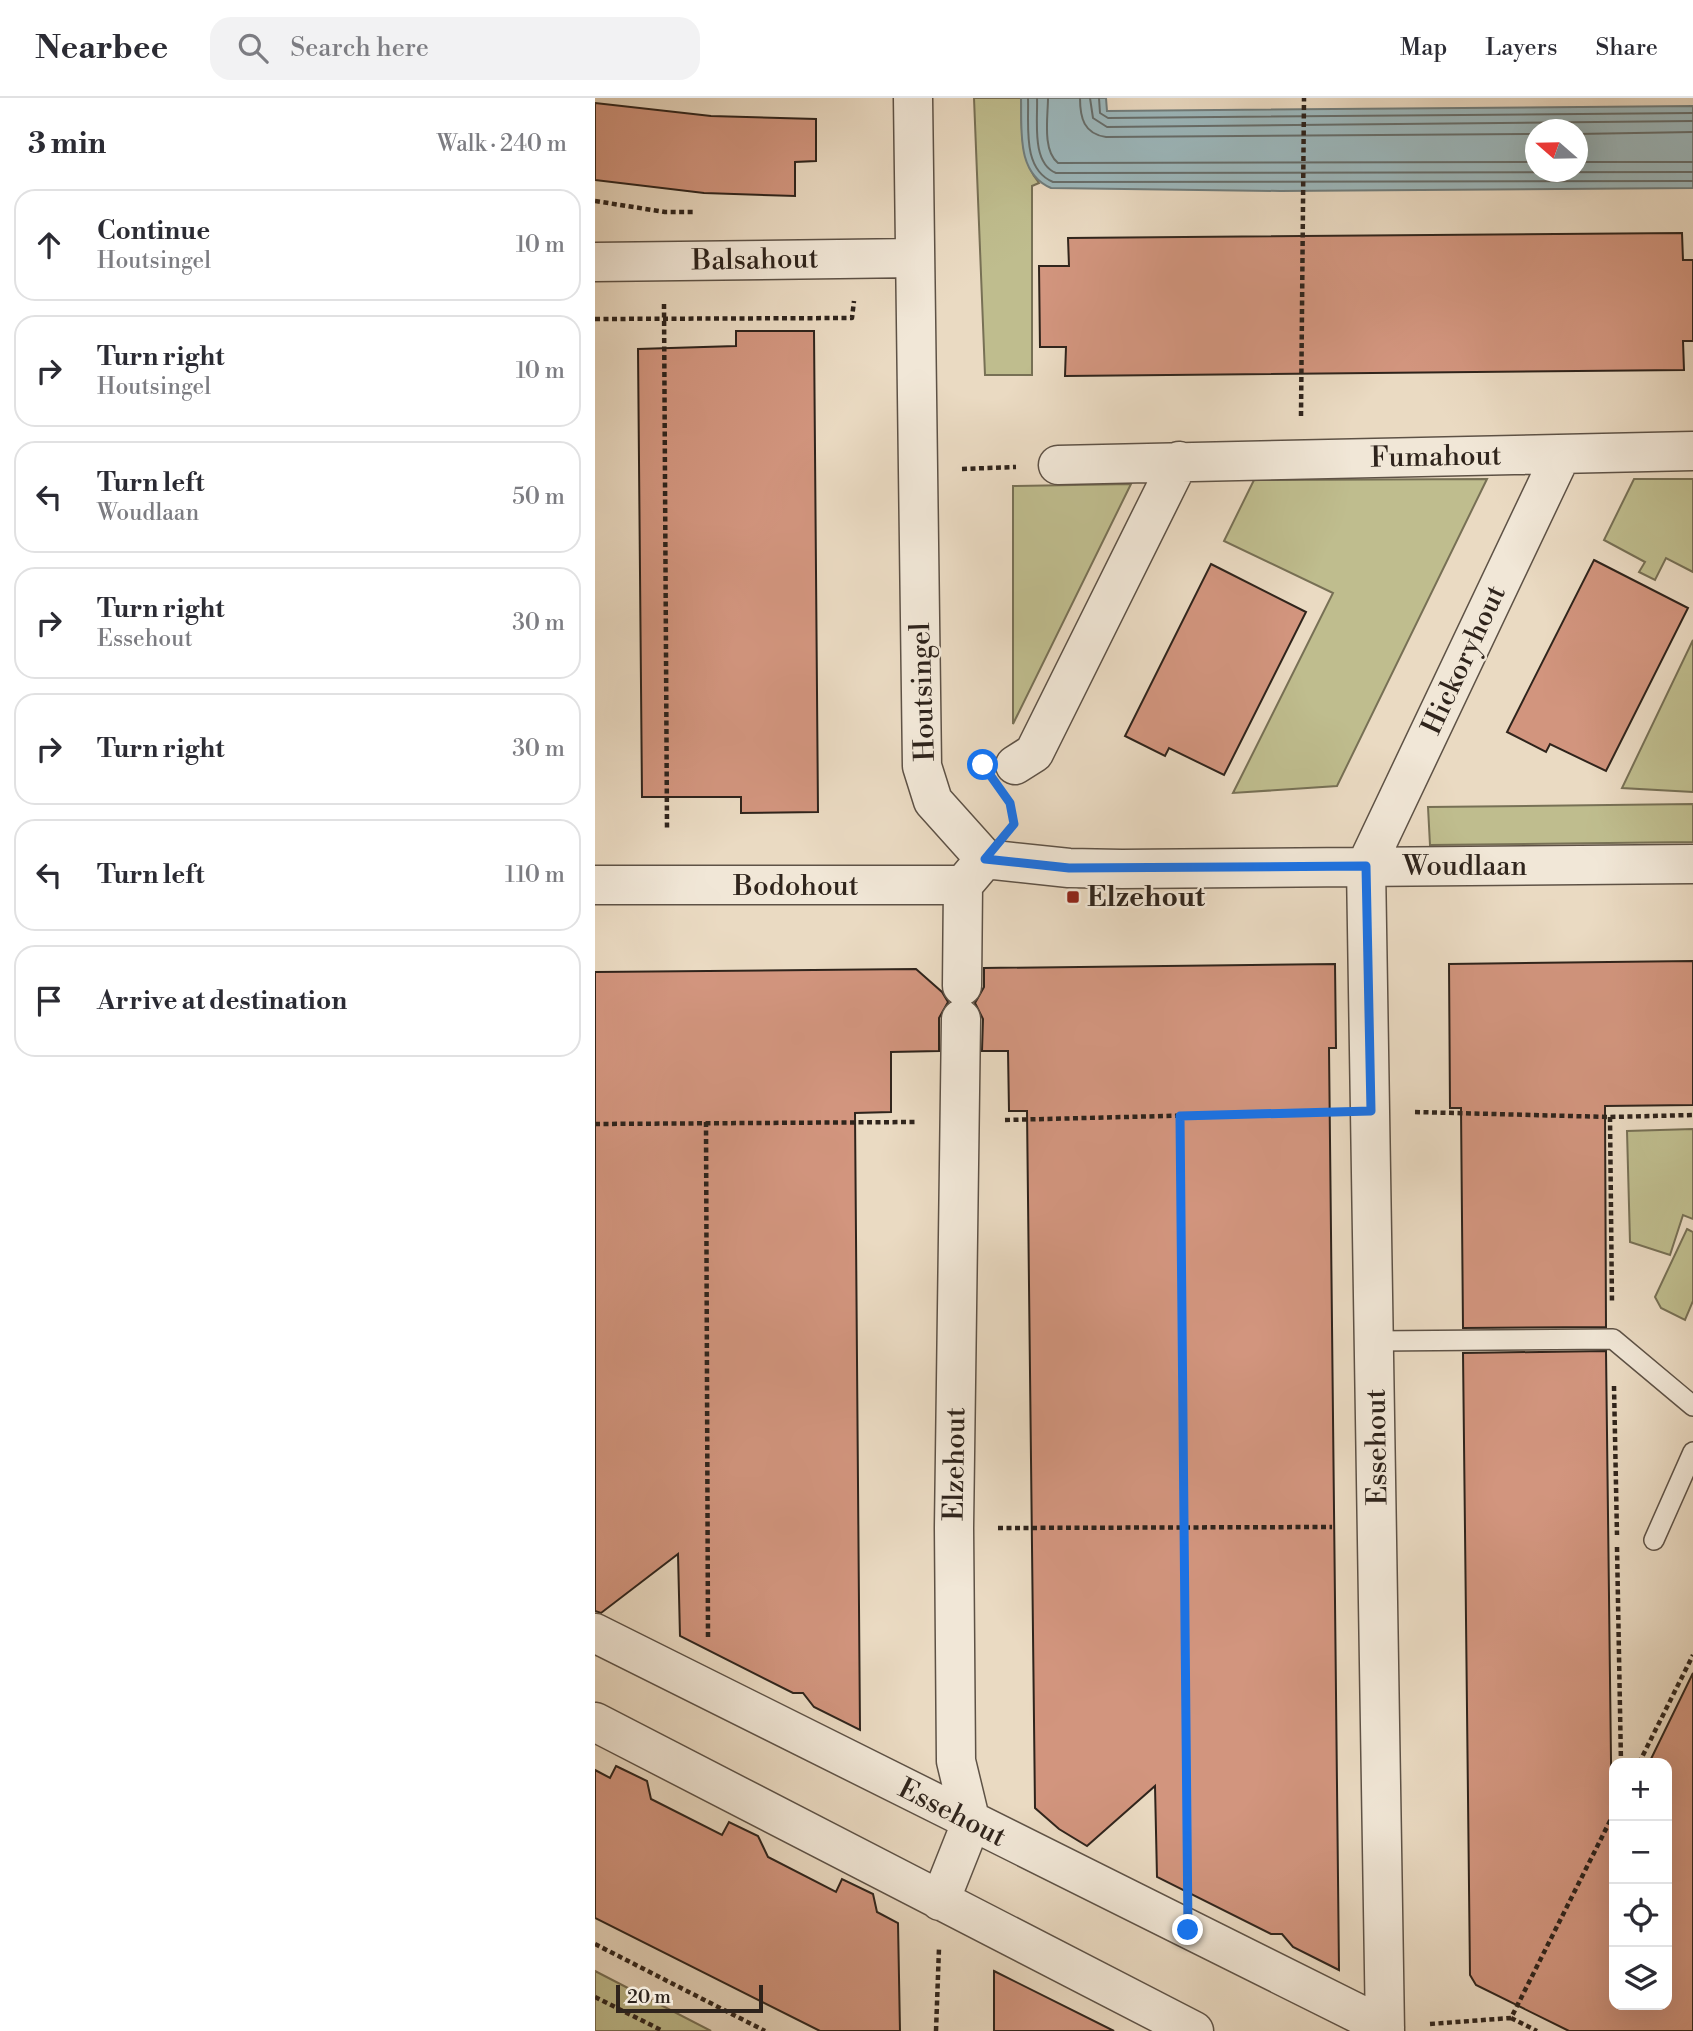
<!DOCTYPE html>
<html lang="en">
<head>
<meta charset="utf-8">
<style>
	body { margin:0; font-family:"Libre Bodoni",serif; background:#f2f2f3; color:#2b2b33 }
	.controls { position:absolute; right:21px; bottom:21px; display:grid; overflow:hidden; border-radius:14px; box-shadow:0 7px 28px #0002 }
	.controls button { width:63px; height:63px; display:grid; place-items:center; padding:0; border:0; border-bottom:2px solid #e1e1e2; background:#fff; color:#2b2b33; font:35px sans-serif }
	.compass { position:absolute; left:930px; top:21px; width:63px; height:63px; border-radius:50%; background:#fff; box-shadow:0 7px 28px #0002; rotate:290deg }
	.scale { position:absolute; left:21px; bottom:18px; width:147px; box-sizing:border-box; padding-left:7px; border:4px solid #2f241c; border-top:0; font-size:19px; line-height:24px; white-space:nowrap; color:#2f241c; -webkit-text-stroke:5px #f1e7d7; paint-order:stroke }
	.stop { position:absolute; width:21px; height:21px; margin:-16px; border:5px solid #1a73e8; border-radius:50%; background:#fff }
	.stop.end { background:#1a73e8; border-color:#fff; box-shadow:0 2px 7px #0008 }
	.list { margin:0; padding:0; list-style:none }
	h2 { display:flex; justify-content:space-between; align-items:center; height:91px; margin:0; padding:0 28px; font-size:30px }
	h2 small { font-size:23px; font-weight:400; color:#7c7c81 }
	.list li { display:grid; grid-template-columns:46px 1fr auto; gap:21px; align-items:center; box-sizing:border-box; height:112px; margin:0 14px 14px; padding:0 14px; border:2px solid #e1e1e2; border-radius:21px }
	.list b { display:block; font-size:26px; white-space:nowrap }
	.list p { margin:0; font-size:23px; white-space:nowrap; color:#7c7c81 }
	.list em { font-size:23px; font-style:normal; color:#7c7c81 }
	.icon { flex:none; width:38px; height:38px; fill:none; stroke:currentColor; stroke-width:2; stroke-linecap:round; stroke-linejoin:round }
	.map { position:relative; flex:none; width:1098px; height:1933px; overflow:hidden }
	header { display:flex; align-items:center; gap:42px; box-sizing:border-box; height:98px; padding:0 35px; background:#fff; border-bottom:2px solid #e1e1e2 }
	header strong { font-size:33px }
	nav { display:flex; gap:38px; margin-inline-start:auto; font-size:24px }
	.search { width:490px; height:63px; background:#f2f2f3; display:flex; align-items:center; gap:18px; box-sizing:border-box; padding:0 24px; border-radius:21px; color:#7c7c81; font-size:26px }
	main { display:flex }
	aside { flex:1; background:#fff }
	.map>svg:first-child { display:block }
	.green { fill:#bfbd8e; stroke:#777055; stroke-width:2 }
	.water { fill:#9cb8bd; stroke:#707d7d; stroke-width:2; fill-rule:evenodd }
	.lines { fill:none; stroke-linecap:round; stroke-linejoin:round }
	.shore { stroke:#666e6c; stroke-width:2 }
	.building { fill:#d2957e; stroke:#2f241c; stroke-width:2 }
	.service-casing { stroke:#5e5246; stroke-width:22 }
	.minor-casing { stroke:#5e5246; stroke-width:41 }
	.path { stroke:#2f241c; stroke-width:4.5; stroke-dasharray:5 3.5; stroke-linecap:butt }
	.service { stroke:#f1e7d7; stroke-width:19 }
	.minor { stroke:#f1e7d7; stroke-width:38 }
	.route { stroke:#1a73e8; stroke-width:9 }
	.poi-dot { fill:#8f2418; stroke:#f1e7d7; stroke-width:2.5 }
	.labels { text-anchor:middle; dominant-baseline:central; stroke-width:5; stroke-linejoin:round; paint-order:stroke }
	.street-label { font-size:28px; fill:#2f241c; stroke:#f1e7d7 }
	.poi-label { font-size:28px; font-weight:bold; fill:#2f241c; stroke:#f1e7d7; text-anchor:start }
</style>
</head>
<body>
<header>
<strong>Nearbee</strong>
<div class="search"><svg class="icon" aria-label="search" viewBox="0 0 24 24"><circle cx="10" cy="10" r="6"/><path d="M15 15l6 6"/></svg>Search here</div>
<nav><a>Map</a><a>Layers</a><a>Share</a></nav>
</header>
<main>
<aside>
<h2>3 min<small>Walk · 240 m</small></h2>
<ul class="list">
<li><svg class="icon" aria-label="ahead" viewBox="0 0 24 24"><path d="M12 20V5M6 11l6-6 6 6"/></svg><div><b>Continue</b><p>Houtsingel</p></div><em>10 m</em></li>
<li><svg class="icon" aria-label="right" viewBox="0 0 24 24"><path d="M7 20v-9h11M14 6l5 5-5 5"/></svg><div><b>Turn right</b><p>Houtsingel</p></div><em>10 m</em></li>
<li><svg class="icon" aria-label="left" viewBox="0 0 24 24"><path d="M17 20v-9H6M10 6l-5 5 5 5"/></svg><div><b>Turn left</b><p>Woudlaan</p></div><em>50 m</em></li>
<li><svg class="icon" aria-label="right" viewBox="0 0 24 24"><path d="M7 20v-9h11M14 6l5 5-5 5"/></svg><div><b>Turn right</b><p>Essehout</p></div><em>30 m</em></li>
<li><svg class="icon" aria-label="right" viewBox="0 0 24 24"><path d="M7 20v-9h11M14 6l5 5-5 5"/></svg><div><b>Turn right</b></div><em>30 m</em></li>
<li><svg class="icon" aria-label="left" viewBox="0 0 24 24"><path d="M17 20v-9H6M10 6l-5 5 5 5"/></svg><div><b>Turn left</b></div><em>110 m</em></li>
<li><svg class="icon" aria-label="arrive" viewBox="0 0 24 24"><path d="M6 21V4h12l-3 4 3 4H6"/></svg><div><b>Arrive at destination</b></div></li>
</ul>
</aside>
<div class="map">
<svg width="1098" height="1933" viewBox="0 0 1098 1933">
	<rect width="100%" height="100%" fill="#eadac2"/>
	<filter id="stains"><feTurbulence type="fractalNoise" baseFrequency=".00286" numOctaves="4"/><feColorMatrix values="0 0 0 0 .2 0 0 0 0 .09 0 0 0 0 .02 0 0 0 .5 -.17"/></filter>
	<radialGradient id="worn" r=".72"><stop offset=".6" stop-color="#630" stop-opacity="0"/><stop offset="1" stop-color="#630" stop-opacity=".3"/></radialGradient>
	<path class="green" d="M379,0H426C427,30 424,60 444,85L437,88V277H390Z
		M892,381L742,688L638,695L738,495L629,443L659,382Z
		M1039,381H1098V474L1071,460L1060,482L1044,474L1050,464L1009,442Z
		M536,386L418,626V388Z
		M1098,542V694L1027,690Z
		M1098,706V744L835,747L833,709Z
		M1098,1031V1121L1088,1117L1075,1157L1035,1144L1032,1033Z
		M1092,1131L1098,1134V1203L1090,1222L1066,1210L1060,1199Z
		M0,1873L116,1933H0Z"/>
	<path class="water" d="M426,0H511L512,13L1098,8V90L685,93L456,90C421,75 427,32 426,0ZM940,32H982V74H940Z"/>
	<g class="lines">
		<path class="shore" d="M433,0C434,28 427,71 458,84L1098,83
			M442,0C443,22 436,65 461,75L1098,74
			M453,0C453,18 447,53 463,65L940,64
			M485,0C485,20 489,36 511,39L940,36
			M495,0L498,20L512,29L1098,23
			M504,0L505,15L513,20L1098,15
			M982,36L1098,34
			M982,64H1098"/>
	</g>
	<path class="building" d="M0,5L116,18L221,21V63L200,64V98L109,95L0,82Z
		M1087,135L1088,162H1098V243H1088L1089,272L470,278L471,249H445L444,168H474L473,140Z
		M141,233H219L223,714L146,715V699H47L43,251L141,248Z
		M999,462L1093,510L1011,673L955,646L951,654L912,634Z
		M616,466L711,514L629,677L574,650L570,658L530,638Z
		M1098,863V1007L1010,1008L1011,1229L868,1230L866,1010H855L854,866Z
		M740,866L741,950H734L744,1872L698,1849L687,1836H676L562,1779L560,1688L492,1748L464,1731L440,1710L432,1013H414L413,953H387L388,921L380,905L389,889V870Z
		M321,871L347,894L353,904L344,920V953L296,954V1014L260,1015L265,1632L219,1609L208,1595H198L85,1538L83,1456L6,1515L0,1513V874Z
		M1011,1253L1019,1907H1072V1665H1054L1098,1575V1933H974L881,1887L875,1877L868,1255Z
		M21,1668L52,1683L56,1701L127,1737L134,1724L163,1738L173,1759L241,1794L247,1781L278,1796L282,1814L303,1825L305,1933H225L0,1820V1672L15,1680Z
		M399,1873L519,1933H399Z"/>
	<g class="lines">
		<g class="service-casing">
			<path id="service" d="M780,1243L1018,1241L1098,1308
				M1059,1442L1098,1354"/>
		</g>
		<g class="minor-casing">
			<path id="minor" d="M318,0L327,668L338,703L390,761
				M0,164L320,160
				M463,367L1098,353
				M420,667L439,655L584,363
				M390,761L474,770L527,771L1098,766
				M0,787H368L390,761
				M367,888L368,787
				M0,1535L790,1929
				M0,1624L599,1933
				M345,1803L376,1725L361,1663L359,1430L366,921
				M790,1933L771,768L966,357"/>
		</g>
		<path class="path" d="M0,103L70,114H98
			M69,206L72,730
			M0,221L257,220L259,203
			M706,318L709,0
			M367,371L421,369
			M820,1014L1015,1019L1098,1017
			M585,1018L592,1782
			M1015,1019L1017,1206
			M410,1022L730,1014
			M111,1024L113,1541
			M0,1026L321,1024
			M1019,1288L1022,1437
			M403,1430L737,1429
			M1022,1449L1026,1665
			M1044,1665L1098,1557
			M0,1846L170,1933
			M0,1899L68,1933
			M916,1920L942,1933
			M835,1926L916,1920L1019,1715
			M341,1933L344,1850"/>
		<use href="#service" class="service"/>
		<use href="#minor" class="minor"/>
	</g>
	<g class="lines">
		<path class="route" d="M388,667L415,705L419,726L390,761L474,770L771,768L776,1013L585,1018L593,1832"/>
	</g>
	<rect class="poi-dot" x="471" y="792" width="14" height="14" rx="3.5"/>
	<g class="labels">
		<g class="street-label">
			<text transform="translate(160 162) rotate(-1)">Balsahout</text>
			<text transform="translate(841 359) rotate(-1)">Fumahout</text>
			<text transform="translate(869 562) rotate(-65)">Hickoryhout</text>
			<text transform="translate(328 594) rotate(-92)">Houtsingel</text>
			<text x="870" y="768">Woudlaan</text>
			<text x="201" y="788">Bodohout</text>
			<text transform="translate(782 1349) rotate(-91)">Essehout</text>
			<text transform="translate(360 1366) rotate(-89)">Elzehout</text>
			<text transform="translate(357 1715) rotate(27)">Essehout</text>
		</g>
		<g class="poi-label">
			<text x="492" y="799">Elzehout</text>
		</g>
	</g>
	<rect width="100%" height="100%" filter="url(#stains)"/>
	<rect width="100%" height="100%" fill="url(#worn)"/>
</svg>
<div class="controls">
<button>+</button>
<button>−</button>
<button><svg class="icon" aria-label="locate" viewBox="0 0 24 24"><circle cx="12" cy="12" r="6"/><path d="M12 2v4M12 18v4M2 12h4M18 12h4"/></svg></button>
<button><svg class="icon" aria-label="layers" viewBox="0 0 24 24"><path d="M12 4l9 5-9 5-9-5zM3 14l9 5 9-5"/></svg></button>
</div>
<svg class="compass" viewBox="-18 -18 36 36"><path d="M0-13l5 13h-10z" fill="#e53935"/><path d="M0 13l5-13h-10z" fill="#7c7c81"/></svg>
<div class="scale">20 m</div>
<div class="stop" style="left:388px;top:667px"></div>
<div class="stop end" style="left:593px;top:1832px"></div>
</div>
</main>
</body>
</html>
